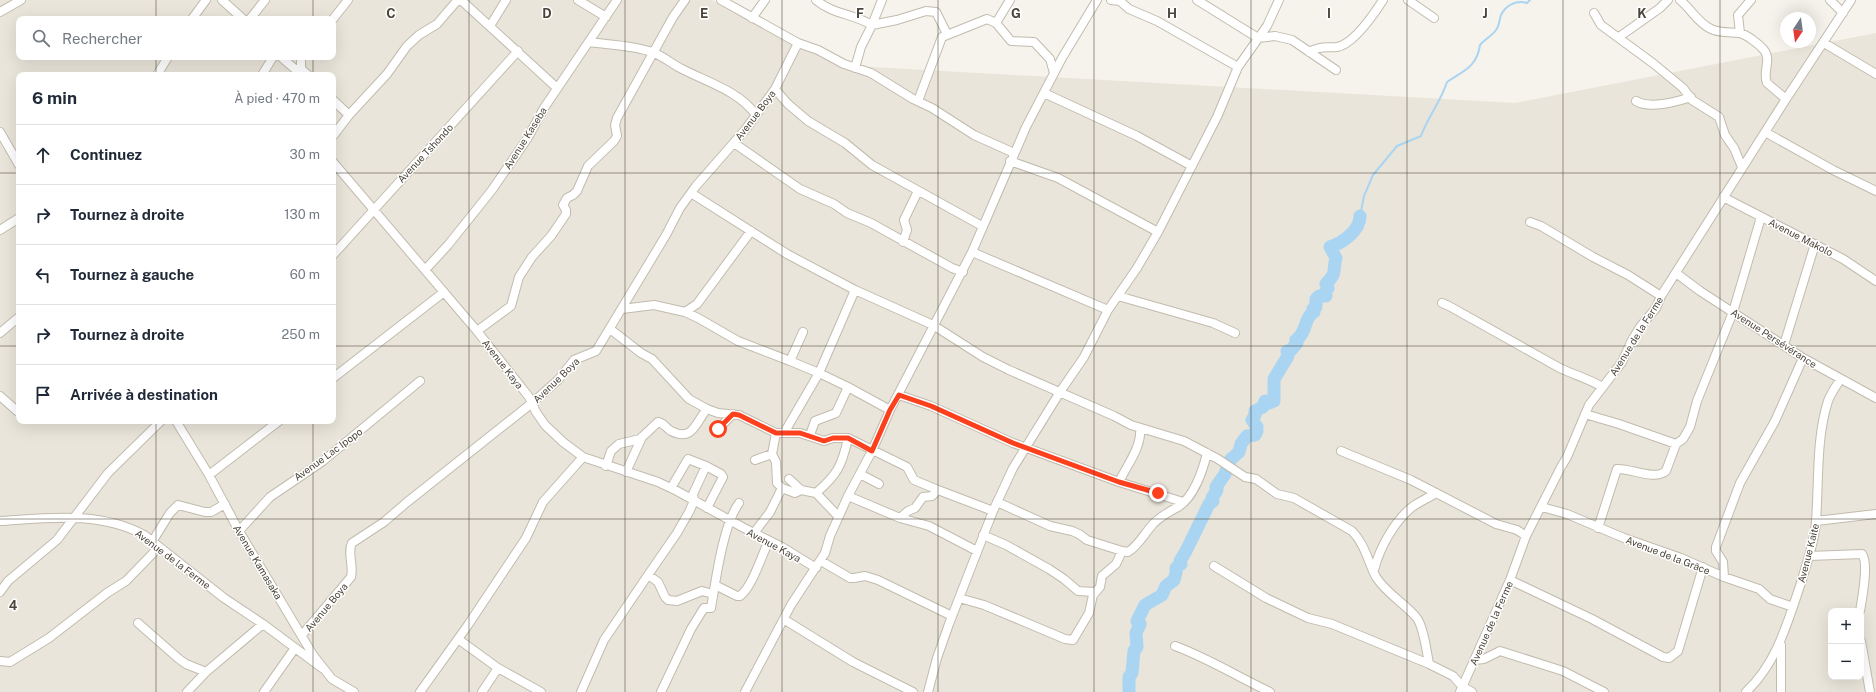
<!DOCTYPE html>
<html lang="fr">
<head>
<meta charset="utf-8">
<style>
	body { margin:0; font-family:"Public Sans",sans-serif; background:#f2f2f3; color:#1f2937 }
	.controls { position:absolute; right:12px; bottom:12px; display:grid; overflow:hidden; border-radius:8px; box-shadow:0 4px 16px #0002 }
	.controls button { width:36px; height:36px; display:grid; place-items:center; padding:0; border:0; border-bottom:1px solid #e0e1e3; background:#fff; color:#1f2937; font:20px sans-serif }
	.compass { position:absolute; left:1780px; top:12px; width:36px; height:36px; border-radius:50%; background:#fff; box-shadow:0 4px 16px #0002; rotate:193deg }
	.stop { position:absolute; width:12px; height:12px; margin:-9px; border:3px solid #fc3f1d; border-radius:50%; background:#fff }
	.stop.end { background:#fc3f1d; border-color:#fff; box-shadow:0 1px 4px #0008 }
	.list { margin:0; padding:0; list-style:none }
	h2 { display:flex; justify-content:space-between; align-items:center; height:52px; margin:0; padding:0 16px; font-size:17px }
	h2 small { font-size:13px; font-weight:400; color:#747a83 }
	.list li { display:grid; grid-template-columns:26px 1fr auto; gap:12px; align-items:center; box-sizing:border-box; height:60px; padding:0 16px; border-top:1px solid #e0e1e3 }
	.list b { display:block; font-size:15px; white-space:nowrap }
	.list em { font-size:13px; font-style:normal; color:#747a83 }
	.icon { flex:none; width:22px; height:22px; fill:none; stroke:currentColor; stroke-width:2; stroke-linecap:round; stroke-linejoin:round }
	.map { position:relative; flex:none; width:1876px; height:692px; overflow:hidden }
	.search { position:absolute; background:#fff; box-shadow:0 4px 16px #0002; left:16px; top:16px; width:320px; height:44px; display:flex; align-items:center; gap:10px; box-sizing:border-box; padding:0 14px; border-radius:8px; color:#747a83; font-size:15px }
	.panel { position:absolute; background:#fff; box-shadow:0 4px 16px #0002; left:16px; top:72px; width:320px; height:352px; border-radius:8px }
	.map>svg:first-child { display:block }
	.residential { fill:#eae5da; fill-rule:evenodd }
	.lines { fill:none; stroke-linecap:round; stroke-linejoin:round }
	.stream { stroke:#a9d4f2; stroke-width:2 }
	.river { stroke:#a9d4f2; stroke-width:13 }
	.minor-casing { stroke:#c2bbae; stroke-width:10 }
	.minor { stroke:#fff; stroke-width:8 }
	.route { stroke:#fc3f1d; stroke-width:5 }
	.grid { fill:none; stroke:#4b4439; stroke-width:1; stroke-opacity:0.55 }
	.labels { text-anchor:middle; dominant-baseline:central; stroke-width:3; stroke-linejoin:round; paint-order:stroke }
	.street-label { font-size:10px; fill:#4b4439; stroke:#fff }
	.grid-label { font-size:13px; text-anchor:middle; font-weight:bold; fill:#4b4439; stroke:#fff; stroke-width:3; stroke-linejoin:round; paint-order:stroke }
</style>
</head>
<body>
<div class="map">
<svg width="1876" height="692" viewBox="0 0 1876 692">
	<rect width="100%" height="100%" fill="#f6f3ec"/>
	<path class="residential" d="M0,0H712L854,66L1515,103L1876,33V692H0ZM19,19H333V57H19ZM19,75H333V421H19ZM1831,611H1861V677H1831Z"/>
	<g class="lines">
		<path class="stream" d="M1360,216L1364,196L1373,175L1397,146L1421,136C1428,117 1441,101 1447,82C1463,71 1477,67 1480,45C1485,39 1492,36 1496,30C1500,25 1499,20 1501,15C1506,5 1516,0 1527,3L1530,0"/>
		<path class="river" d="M1129,692V677L1132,673L1134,651L1137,647L1136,633L1140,624L1137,621L1145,605L1162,595L1166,586L1174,580L1176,573V568L1181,564L1180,561L1186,551L1209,504L1213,501L1212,498L1217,490L1216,487L1225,474L1230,460L1239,452L1241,444L1247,436L1255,435L1257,431L1256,429L1257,427L1252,420L1255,415V411L1263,407L1265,401L1269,403L1274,401V379L1288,356L1287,351L1291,350L1297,343L1296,340C1307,333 1304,317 1314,312L1313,309L1316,307V299L1319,296H1326L1325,293L1328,288L1326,284C1338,271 1332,273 1336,258L1330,247C1342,243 1360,231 1360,216"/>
		<g class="minor-casing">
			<path id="minor" d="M222,0L243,19
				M578,0L606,17
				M721,0L798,43L818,50L844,64L871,73L913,99L932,108L974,135L1014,153
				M816,0C832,14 854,14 872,25L882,0
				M1111,0L1120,1L1129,9L1157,21L1238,67
				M1197,0L1258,38L1275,36L1292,40L1336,70
				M1408,0L1434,18
				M1680,0C1692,10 1697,22 1711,29C1719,33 1730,32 1739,33C1746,34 1759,44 1764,50C1772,60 1762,72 1767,83L1786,99
				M1830,0L1843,13
				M0,12L21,0
				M1594,13L1601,25L1654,64L1683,88L1692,100L1719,117L1725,135L1734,148L1742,167
				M752,18L765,0
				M192,19L206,0
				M250,19L265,0
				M333,19L348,0
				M996,23L1010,0
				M490,26L506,0
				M1740,33L1738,15L1751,0
				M1619,37L1660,8L1668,0
				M589,42C610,45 632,45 652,52C663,56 672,64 682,69C707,82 739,91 756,115
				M1824,43L1876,74
				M1309,52C1319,46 1326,48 1337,47C1354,44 1374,14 1383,0
				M281,57L295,69H301
				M301,57V69L308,75
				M855,68L861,47L872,25L897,20L926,11L936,12L947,34
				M157,75L168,57
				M262,75L273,57
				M775,89L788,104L808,121L845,143L872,165L982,226
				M1044,93L1137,136L1192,166
				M333,100L349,115
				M918,101L942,37L987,19L996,23L1011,41L1034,42L1050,59L1054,73
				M1636,101C1649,109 1676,102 1691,97
				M0,132L19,165
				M1765,132L1833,170L1876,191
				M333,136L349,115L387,74L407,46L419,35L437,24L456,2L461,0L557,88
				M734,143L800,189L834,204L847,213L871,223L952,268L963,272
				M1010,161L1058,178L1158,232
				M333,162L477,331L529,397L536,412L545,425L563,442L583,457L658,482L677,491L744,528L782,547L816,568
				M691,193L787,254L855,290L933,325L983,357L1009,370L1114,416L1131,425L1184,441L1218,459L1245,477L1256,479L1277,494L1294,498L1352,531C1365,544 1368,562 1376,577C1386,593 1404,603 1416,617C1423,624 1427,653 1429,664L1453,676L1462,686L1472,692
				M1723,197L1843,259L1876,281
				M1530,222L1541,226L1593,257L1628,275L1661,296
				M0,230L19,218
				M903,242L907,230L904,220L918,191
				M972,252L1108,310
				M333,255L518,51
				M425,270L448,245L492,190L527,139L544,108L617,0
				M1676,273L1700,291L1803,358L1876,398
				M1118,296L1213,323L1235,333
				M1442,303L1449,306L1558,367C1573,375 1588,378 1602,387
				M622,309L654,305L685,312L698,318L738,341L790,361L803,332
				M685,312L697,304L751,231
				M610,329L641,353L652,359L689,399L707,409
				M477,331L511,306L519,277L532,257L551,236L566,214V210L563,205L567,198L573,195L577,191L588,166L614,141L617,136L615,125L617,118L673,17L685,0
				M0,333L19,317
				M1784,345L1815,244
				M790,361L819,373L855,290
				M333,378L444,292
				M848,387L890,410
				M899,395L931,406L1013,443L1119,482L1183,502
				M0,396L17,411
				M1585,414L1619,424L1676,444L1683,439L1690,427L1697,401L1733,312L1761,217
				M176,421L209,475L239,531L313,655L332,679L354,692
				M718,429L733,414
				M784,433L819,373L848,387L836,413L815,421L810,435
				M1341,451L1411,480L1496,524L1517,530L1526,536
				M755,460L772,454L776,433
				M606,466L611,451L619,444L640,439L658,422C664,423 666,428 671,431C693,442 695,423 707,409L718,413L739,415L776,433H800L824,441L833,438H848L907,467L914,480L938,490
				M706,466L721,474L723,477L707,508
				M626,472L642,437
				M860,474L879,484
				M209,475L279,421
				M1119,482C1127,465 1142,447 1140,428
				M782,488L795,493L801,490L789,479
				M801,490L816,493L838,516
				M816,493C837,475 842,466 848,438
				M848,496L900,518L908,511L915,508L923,497L932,496L938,490L993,511
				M997,502L1050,526L1072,531L1079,534L1087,540L1122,551
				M1542,507L1567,514L1624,538L1681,558L1724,577L1759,589L1770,599L1793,607
				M900,518L929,526L977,551
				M0,521C48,518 100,511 144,535L224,598L263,624L322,668
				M1816,521L1876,514
				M1598,528L1617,469C1631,468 1654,481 1666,471L1676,444
				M239,531L270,497L323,461L420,381
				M754,533L770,512L782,488L777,483L776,462L772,454
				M983,535L1006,545L1049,569L1064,579L1078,591L1094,592
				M152,542L170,513L178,505L205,512H211L225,504
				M1809,556L1862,554C1869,563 1862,599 1860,611
				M821,561L850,578H854L865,576L878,580L952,616
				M1214,566L1266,598L1308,618L1332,624L1429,664
				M1374,570C1380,547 1394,522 1412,507C1419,502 1428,498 1436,493
				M648,575L677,533L689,512L694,501L693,494L706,466L688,459L671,488
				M1724,577L1723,562L1716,551V547L1740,483L1775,421L1803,358
				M1510,580L1592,619L1663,657L1669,658L1678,651L1703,567
				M715,585L737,596H740C753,586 761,556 769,541
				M0,592L8,581L57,540L108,473L161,421
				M959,598L984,605L1065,639L1073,640L1089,613L1093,595L1100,587L1102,576L1116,564L1122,551L1128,552C1139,545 1144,534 1153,524C1161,516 1168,512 1178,507C1194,497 1203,470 1207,453
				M785,620L853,662L913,692
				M138,623L179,659L186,664L206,672
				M302,635L351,577C354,565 347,553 352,543L384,522L406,503L532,403L558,380L574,360L596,351L666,235L680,208L696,186L745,130L775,89L798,43
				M458,639L498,668L541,692
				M1861,641L1870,692
				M1781,645V692
				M1175,646C1208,658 1238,677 1270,692
				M1474,660L1484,659L1500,651L1563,671L1604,692
				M0,661L10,662L49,638L107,593L126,581L159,547
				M187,692L206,672L263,624
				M264,692L295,648
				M420,692L468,625L526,538L543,502L583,457
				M482,692L498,668
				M581,692L604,640L648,575L658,582L665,597L668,600L677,601L702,591L713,594
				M661,692L691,629L704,608H711C716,579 723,525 739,503
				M745,692L791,605L825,553L830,536L848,496L872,451L890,410L972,252L1026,127L1062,58L1097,0
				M928,692L937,658L949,624L993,511L1013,468L1060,392L1084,357L1108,310L1137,268L1158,232L1217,117L1238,67L1267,26L1279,0
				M1460,692L1510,580L1526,536L1561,467L1567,457L1589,405L1622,362L1632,340L1640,327L1656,308L1661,296L1786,99L1851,0
				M1746,692C1778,662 1788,620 1802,580C1807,561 1815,541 1816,521C1819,482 1816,438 1828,401C1831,393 1836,386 1840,380"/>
		</g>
		<use href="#minor" class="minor"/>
	</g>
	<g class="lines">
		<path class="route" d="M718,429L733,414L739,415L776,433H800L824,441L833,438H848L872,451L890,410L899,395L931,406L1013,443L1119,482L1158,493"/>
	</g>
	<path class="grid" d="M156,0V19M313,0V19M469,0V692M625,0V692M782,0V692M938,0V692M1094,0V692M1251,0V692M1407,0V692M1563,0V692M1720,0V692M156,57V75M313,57V75M0,173H19M333,173H1876M0,346H19M333,346H1876M156,421V692M313,421V692M0,519H1876"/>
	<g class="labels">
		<g class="street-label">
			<text transform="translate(755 115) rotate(-53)">Avenue Boya</text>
			<text transform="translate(525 138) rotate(-58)">Avenue Kaseba</text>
			<text transform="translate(425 153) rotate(-47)">Avenue Tshondo</text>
			<text transform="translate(1801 237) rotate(27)">Avenue Makolo</text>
			<text transform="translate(1636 336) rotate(-58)">Avenue de la Ferme</text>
			<text transform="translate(1774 338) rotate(33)">Avenue Persévérance</text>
			<text transform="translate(503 364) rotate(52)">Avenue Kaya</text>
			<text transform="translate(556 380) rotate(-44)">Avenue Boya</text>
			<text transform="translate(328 454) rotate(-36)">Avenue Lac Ipopo</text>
			<text transform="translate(774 545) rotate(28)">Avenue Kaya</text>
			<text transform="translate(1808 553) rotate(-76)">Avenue Kaite</text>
			<text transform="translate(1668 555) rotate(21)">Avenue de la Grâce</text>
			<text transform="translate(173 559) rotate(37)">Avenue de la Ferme</text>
			<text transform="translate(258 562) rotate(59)">Avenue Kamasaka</text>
			<text transform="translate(326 607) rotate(-50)">Avenue Boya</text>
			<text transform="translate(1491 623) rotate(-66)">Avenue de la Ferme</text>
		</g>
	</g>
	<g class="grid-label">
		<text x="391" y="18">C</text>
		<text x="547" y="18">D</text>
		<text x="704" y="18">E</text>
		<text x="860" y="18">F</text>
		<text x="1016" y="18">G</text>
		<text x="1172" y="18">H</text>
		<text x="1329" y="18">I</text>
		<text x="1485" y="18">J</text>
		<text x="1642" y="18">K</text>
		<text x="13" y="610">4</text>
	</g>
</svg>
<div class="controls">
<button>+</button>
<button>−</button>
</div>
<svg class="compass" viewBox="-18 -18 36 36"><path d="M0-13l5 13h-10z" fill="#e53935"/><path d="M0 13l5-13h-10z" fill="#747a83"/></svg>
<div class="stop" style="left:718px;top:429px"></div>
<div class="stop end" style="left:1158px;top:493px"></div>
<div class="search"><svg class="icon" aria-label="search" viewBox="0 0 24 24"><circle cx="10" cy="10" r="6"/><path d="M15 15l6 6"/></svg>Rechercher</div>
<section class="panel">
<h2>6 min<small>À pied · 470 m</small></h2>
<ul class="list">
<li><svg class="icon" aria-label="ahead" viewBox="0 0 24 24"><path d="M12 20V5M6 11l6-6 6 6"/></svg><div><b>Continuez</b></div><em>30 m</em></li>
<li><svg class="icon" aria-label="right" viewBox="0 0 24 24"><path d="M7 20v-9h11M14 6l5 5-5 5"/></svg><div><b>Tournez à droite</b></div><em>130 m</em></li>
<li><svg class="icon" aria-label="left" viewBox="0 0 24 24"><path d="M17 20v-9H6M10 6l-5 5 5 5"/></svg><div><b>Tournez à gauche</b></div><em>60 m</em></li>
<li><svg class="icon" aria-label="right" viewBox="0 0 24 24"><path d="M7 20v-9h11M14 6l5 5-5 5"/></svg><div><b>Tournez à droite</b></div><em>250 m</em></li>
<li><svg class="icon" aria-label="arrive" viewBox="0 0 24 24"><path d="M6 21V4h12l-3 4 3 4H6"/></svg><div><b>Arrivée à destination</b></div></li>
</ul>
</section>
</div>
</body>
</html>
